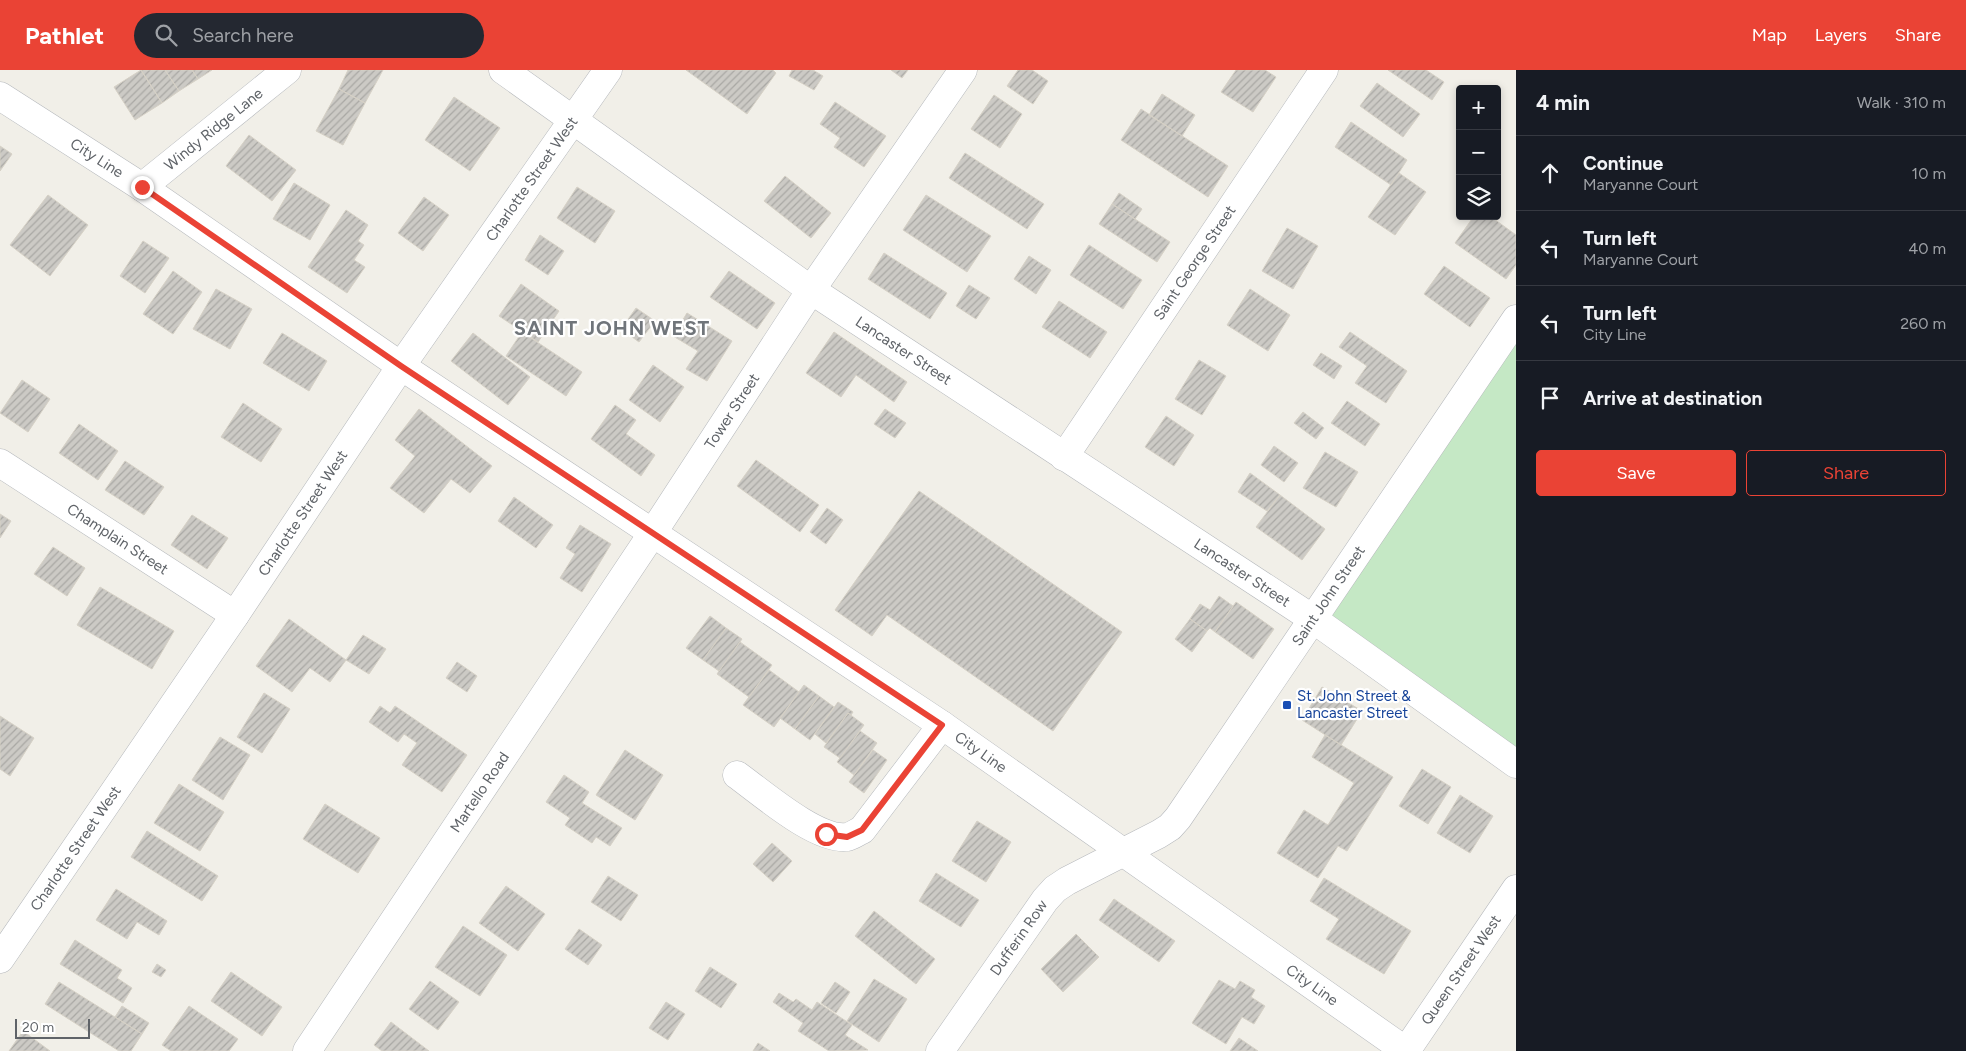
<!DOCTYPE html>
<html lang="en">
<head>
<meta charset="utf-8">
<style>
	body { margin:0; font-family:Figtree,sans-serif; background:#242831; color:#f1f3f6 }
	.controls { position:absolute; right:15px; top:15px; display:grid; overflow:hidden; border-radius:5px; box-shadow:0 2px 8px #0003 }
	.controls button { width:45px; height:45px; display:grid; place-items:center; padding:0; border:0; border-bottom:1px solid #363941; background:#171b24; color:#f1f3f6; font:25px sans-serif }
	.scale { position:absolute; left:15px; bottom:12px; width:75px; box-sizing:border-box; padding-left:5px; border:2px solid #5f6368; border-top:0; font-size:14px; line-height:18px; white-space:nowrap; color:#5f6368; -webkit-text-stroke:4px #fff; paint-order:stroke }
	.stop { position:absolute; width:15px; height:15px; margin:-11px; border:4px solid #ea4335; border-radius:50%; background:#fff }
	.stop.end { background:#ea4335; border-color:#fff; box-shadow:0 1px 5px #0008 }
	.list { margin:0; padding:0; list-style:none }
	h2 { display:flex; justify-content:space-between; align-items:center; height:65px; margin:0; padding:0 20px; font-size:21px }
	h2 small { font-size:16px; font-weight:400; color:#9ea1a6 }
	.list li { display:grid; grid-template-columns:32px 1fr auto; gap:15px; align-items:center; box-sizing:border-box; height:75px; padding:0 20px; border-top:1px solid #363941 }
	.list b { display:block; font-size:19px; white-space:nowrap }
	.list p { margin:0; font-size:16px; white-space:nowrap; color:#9ea1a6 }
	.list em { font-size:16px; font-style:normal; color:#9ea1a6 }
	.actions { display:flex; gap:10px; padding:15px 20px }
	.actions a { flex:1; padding:11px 0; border:1px solid #ea4335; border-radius:5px; text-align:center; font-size:18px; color:#ea4335 }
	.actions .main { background:#ea4335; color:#fff }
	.icon { flex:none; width:28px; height:28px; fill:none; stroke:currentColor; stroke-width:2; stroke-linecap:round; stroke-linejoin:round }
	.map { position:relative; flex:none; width:1516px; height:981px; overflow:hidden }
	header { display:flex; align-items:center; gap:30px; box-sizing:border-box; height:70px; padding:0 25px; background:#ea4335; color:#fff }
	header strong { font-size:24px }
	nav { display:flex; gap:28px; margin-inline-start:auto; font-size:18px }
	.search { width:350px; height:45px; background:#242831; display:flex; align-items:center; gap:12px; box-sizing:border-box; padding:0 18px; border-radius:28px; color:#9ea1a6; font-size:19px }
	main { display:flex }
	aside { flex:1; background:#171b24 }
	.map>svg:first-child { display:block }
	.green { fill:#c5e8c5 }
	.building { fill:url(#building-hatch); stroke:#d6d1c6 }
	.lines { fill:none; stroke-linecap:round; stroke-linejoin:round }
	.minor-casing { stroke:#b5b8bc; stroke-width:29 }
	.minor { stroke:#fff; stroke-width:28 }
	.route { stroke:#ea4335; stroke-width:6 }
	.transit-dot { fill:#1a4fb4; stroke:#fff; stroke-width:2 }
	.labels { text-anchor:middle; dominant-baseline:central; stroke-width:4.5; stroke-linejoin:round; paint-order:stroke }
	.street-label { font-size:15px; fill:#5f6368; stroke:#fff }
	.transit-label { font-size:15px; fill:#164399; stroke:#fff; text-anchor:start }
	.district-label { font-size:20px; font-weight:bold; letter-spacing:1px; fill:#70757a; stroke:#fff }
</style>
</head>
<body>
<header>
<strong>Pathlet</strong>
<div class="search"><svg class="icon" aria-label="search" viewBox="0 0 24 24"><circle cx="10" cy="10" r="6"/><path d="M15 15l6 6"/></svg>Search here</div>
<nav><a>Map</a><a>Layers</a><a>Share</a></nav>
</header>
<main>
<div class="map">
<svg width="1516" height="981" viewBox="0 0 1516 981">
	<defs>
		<pattern id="building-hatch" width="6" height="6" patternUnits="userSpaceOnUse" patternTransform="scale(1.25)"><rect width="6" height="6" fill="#cccac5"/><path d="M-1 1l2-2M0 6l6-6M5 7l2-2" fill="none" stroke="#a9a8a4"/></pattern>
	</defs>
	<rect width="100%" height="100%" fill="#f1efe8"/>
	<path class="green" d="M1516,249V694L1313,549Z"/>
	<path class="building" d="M141,0L162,33L135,50L114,17Z
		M141,0H165L179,21L162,33Z
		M165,0H192L198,9L179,21Z
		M192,0H212L198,9Z
		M348,0H383L365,33L339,19Z
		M686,0H773L776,3L747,44Z
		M792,0H813L823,6L814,20L789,6Z
		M891,0H908L902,8Z
		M1018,0H1032L1048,11L1033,34L1007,16Z
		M1236,0H1265L1276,7L1253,42L1221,22Z
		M1388,0H1426L1444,12L1432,30Z
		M1377,13L1420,44L1403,67L1360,36Z
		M339,19L365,33L343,75L316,61Z
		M1162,24L1195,45L1182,66L1149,45Z
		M994,25L1022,44L1000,78L971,59Z
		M454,27L500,58L470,101L425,70Z
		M835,32L886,66L864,97L834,77L840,68L820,54Z
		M1141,39L1228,96L1208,127L1121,70Z
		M1351,52L1407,90L1391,115L1335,77Z
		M249,65L296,100L272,131L226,96Z
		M0,76L12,84L0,101Z
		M965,83L1044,134L1027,159L949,108Z
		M1399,103L1426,122L1395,165L1368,147Z
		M785,106L831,143L811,168L764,131Z
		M294,113L330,135L310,170L273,149Z
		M577,117L615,141L595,173L557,148Z
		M1119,123L1142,139L1135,149L1112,134Z
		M48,125L88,155L50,206L10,175Z
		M926,125L991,166L967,202L903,160Z
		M424,127L449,145L423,181L398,163Z
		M1112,134L1170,172L1157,192L1099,154Z
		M346,140L368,155L358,171L364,175L354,190L365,197L347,223L308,197Z
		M1474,146H1490L1516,165V195L1506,209L1455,173Z
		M1287,158L1318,176L1293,219L1262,201Z
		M540,165L564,181L548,205L525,190Z
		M143,171L169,188L145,223L120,206Z
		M1089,175L1142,210L1123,239L1070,205Z
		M884,183L947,223L930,249L868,209Z
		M1029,186L1051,200L1036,224L1014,209Z
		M1444,196L1490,228L1470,257L1424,224Z
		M173,201L202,222L173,264L143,244Z
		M729,201L775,233L757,259L710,227Z
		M521,214L559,241L538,272L499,246Z
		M969,215L990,228L976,249L956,236Z
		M216,219L252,239L230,279L193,259Z
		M1250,219L1290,245L1268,281L1227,255Z
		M1059,231L1107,262L1090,288L1042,257Z
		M636,238L655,251L639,272L621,259Z
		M687,243L732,271L707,311L686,299L698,281L673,266Z
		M522,262L582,302L566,326L506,286Z
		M834,262L907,312L894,332L856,305L841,327L806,303Z
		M1350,262L1407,301L1386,333L1355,313L1367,296L1339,277Z
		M282,263L327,291L309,321L263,293Z
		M473,263L530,307L508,335L451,291Z
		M1321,283L1342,296L1334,309L1313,295Z
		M1199,290L1226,306L1202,345L1175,329Z
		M653,295L684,317L660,352L629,330Z
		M22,310L50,329L28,362L0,343Z
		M1347,331L1380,354L1365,376L1331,353Z
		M243,333L282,359L261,392L221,367Z
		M615,335L636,350L626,364L655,385L641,406L591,369Z
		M419,339L492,396L470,423L451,409L424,443L390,418L415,386L395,370Z
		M885,339L906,353L895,368L874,354Z
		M1303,342L1324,358L1316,369L1294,353Z
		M1166,346L1194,365L1174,396L1145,377Z
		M79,354L118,381L98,410L59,383Z
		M1274,376L1298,393L1284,412L1261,395Z
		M1325,382L1358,402L1336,437L1303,418Z
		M756,390L819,435L800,462L737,416Z
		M125,391L164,417L144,445L105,420Z
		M1250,403L1280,425L1267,441L1238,422Z
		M919,421L1122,562L1053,661L887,545L872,566L835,540Z
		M1280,425L1325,459L1302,490L1256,457Z
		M514,427L553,455L536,478L498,451Z
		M827,438L843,450L826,474L810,462Z
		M0,444L11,451L0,468Z
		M192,445L228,468L207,499L171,475Z
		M580,455L611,474L582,522L560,508L575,484L566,478Z
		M53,477L85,498L67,526L34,504Z
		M100,517L174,561L152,599L77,555Z
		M1219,526L1233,536L1215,562L1210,558L1207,561L1190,549L1200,534L1210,540Z
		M1236,532L1274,559L1253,589L1215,562Z
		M710,546L726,558L703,590L686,578Z
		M289,549L346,590L330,612L310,598L292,622L256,596Z
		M1190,549L1207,561L1192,582L1175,569Z
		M726,558L742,569L719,601L703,590Z
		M363,565L386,579L369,604L346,590Z
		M740,572L772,595L749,627L717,604Z
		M457,592L477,606L467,622L446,608Z
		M769,600L799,622L774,657L743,635Z
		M804,615L819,626L795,659L780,648Z
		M1322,617L1362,641L1341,675L1302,650Z
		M264,623L290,639L262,683L237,667Z
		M819,626L834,637L810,670L795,659Z
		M838,632L853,642L851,645L848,643L826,673L815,664Z
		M380,636L390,643L395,636L467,685L442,722L402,695L417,673L404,664L398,672L369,652Z
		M848,643L864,655L840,688L824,677Z
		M0,646L34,668L10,706L0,699Z
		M860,661L877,673L854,705L837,692Z
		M1325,665L1393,707L1347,781L1338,776L1318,808L1277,783L1304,740L1328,755L1354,713L1312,687Z
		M220,667L250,685L223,730L192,710Z
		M625,680L663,705L635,750L596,725Z
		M873,680L887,690L864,723L849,712Z
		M1422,699L1451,717L1428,754L1399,736Z
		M564,705L589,722L582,733L622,758L610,776L596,767L592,773L565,755L570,748L546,732Z
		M179,714L224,742L200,781L154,753Z
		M1460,725L1493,746L1470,783L1437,763Z
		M325,734L380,768L358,803L303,769Z
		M977,751L1011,772L986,812L952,791Z
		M147,761L218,806L202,831L131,787Z
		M772,773L792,791L773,812L753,794Z
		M936,803L979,830L961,857L919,831Z
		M608,806L638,825L621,851L591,832Z
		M1324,808L1411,861L1384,904L1326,869L1339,849L1310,831Z
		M506,816L545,844L518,881L479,853Z
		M116,819L167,851L159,865L137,852L127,869L96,850Z
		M1114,829L1175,871L1159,892L1099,850Z
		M874,841L935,889L916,914L855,866Z
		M463,856L507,885L480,926L435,897Z
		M579,859L602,875L588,895L565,879Z
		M1076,864L1099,887L1063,922L1041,899Z
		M75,870L122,900L117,908L132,918L123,933L60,894Z
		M157,894L166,900L161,907L152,902Z
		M710,897L737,914L721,938L695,921Z
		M231,902L282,937L262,966L211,931Z
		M874,909L907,929L879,972L847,951Z
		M1219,910L1235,919L1240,911L1255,920L1251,927L1265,936L1254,954L1242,947L1226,974L1192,953Z
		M430,911L459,932L438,960L409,939Z
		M59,912L142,964L131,981H119L45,934Z
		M835,912L850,922L836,943L821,933Z
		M779,923L793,932L796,929L812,940L817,932L852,955L845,965L868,980L829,981L798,961L803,953L773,932Z
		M666,932L685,944L668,970L649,958Z
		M122,936L149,953L142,964L115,947Z
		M189,936L238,969L229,981H171L162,975Z
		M391,952L429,981H382L374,975Z
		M23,961L50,981H9Z
		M1239,968L1258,981H1230Z
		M758,973L770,981H753Z"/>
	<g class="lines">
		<g class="minor-casing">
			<g id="minor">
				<path id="s1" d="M503,0L811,220L1313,549L1516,694"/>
				<path id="s2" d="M0,26L142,117L401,296L942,655L1406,981"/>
				<path id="s3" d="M142,117L287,0"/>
				<path id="s4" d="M1064,387L1324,0"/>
				<path id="s5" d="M0,393L235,545"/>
				<path d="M737,705C762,723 817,771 847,767C852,766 857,762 862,760L942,655"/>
				<path id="s6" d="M0,889L235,545L401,296L608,0"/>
				<path id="s7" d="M307,981L652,464L811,220L963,0"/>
				<path id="s8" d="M940,981L1045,830L1055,819L1067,811L1159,764L1170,757L1178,748L1516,249"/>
				<path id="s9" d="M1406,981L1516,819"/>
			</g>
		</g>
		<use href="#minor" class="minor"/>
	</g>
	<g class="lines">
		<path class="route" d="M142,117L401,296L942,655L862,760L847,767L826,764"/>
	</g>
	<rect class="transit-dot" x="1282" y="630" width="10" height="10" rx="2.5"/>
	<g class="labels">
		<g class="street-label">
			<text stroke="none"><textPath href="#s3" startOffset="92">Windy Ridge Lane</textPath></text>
			<text stroke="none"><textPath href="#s2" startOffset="115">City Line</textPath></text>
			<text stroke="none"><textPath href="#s6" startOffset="944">Charlotte Street West</textPath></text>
			<text stroke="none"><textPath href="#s4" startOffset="234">Saint George Street</textPath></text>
			<text stroke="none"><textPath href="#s1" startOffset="489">Lancaster Street</textPath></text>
			<text stroke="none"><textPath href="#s7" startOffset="768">Tower Street</textPath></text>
			<text stroke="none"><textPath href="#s6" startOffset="539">Charlotte Street West</textPath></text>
			<text stroke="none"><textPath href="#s5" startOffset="140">Champlain Street</textPath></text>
			<text stroke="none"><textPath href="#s1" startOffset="894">Lancaster Street</textPath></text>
			<text stroke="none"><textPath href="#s8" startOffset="610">Saint John Street</textPath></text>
			<text stroke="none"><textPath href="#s2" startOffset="1180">City Line</textPath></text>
			<text stroke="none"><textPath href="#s7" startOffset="311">Martello Road</textPath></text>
			<text stroke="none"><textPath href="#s6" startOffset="134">Charlotte Street West</textPath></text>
			<text stroke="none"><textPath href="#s8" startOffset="138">Dufferin Row</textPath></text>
			<text stroke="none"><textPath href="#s9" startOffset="98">Queen Street West</textPath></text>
			<text stroke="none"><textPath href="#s2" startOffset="1585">City Line</textPath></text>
		</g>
		<g class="transit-label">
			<text x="1297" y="626">St. John Street &amp;<tspan x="1297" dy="17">Lancaster Street</tspan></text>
		</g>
		<g class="district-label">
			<text x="612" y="258">SAINT JOHN WEST</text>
		</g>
	</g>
</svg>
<div class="controls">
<button>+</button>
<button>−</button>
<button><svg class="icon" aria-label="layers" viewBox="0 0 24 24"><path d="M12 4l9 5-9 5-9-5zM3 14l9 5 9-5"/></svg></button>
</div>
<div class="scale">20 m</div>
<div class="stop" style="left:826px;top:764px"></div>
<div class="stop end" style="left:142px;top:117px"></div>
</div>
<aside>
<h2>4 min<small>Walk · 310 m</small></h2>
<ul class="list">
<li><svg class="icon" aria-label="ahead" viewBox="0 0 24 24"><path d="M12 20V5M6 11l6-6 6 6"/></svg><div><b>Continue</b><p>Maryanne Court</p></div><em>10 m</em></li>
<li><svg class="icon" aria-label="left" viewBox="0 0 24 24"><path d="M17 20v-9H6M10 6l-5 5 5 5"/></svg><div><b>Turn left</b><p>Maryanne Court</p></div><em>40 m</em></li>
<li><svg class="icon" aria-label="left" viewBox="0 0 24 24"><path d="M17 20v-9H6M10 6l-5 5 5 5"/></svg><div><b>Turn left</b><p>City Line</p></div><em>260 m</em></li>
<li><svg class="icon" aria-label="arrive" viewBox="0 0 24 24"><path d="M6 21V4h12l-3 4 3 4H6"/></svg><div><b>Arrive at destination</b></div></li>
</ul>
<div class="actions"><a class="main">Save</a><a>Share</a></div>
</aside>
</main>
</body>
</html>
